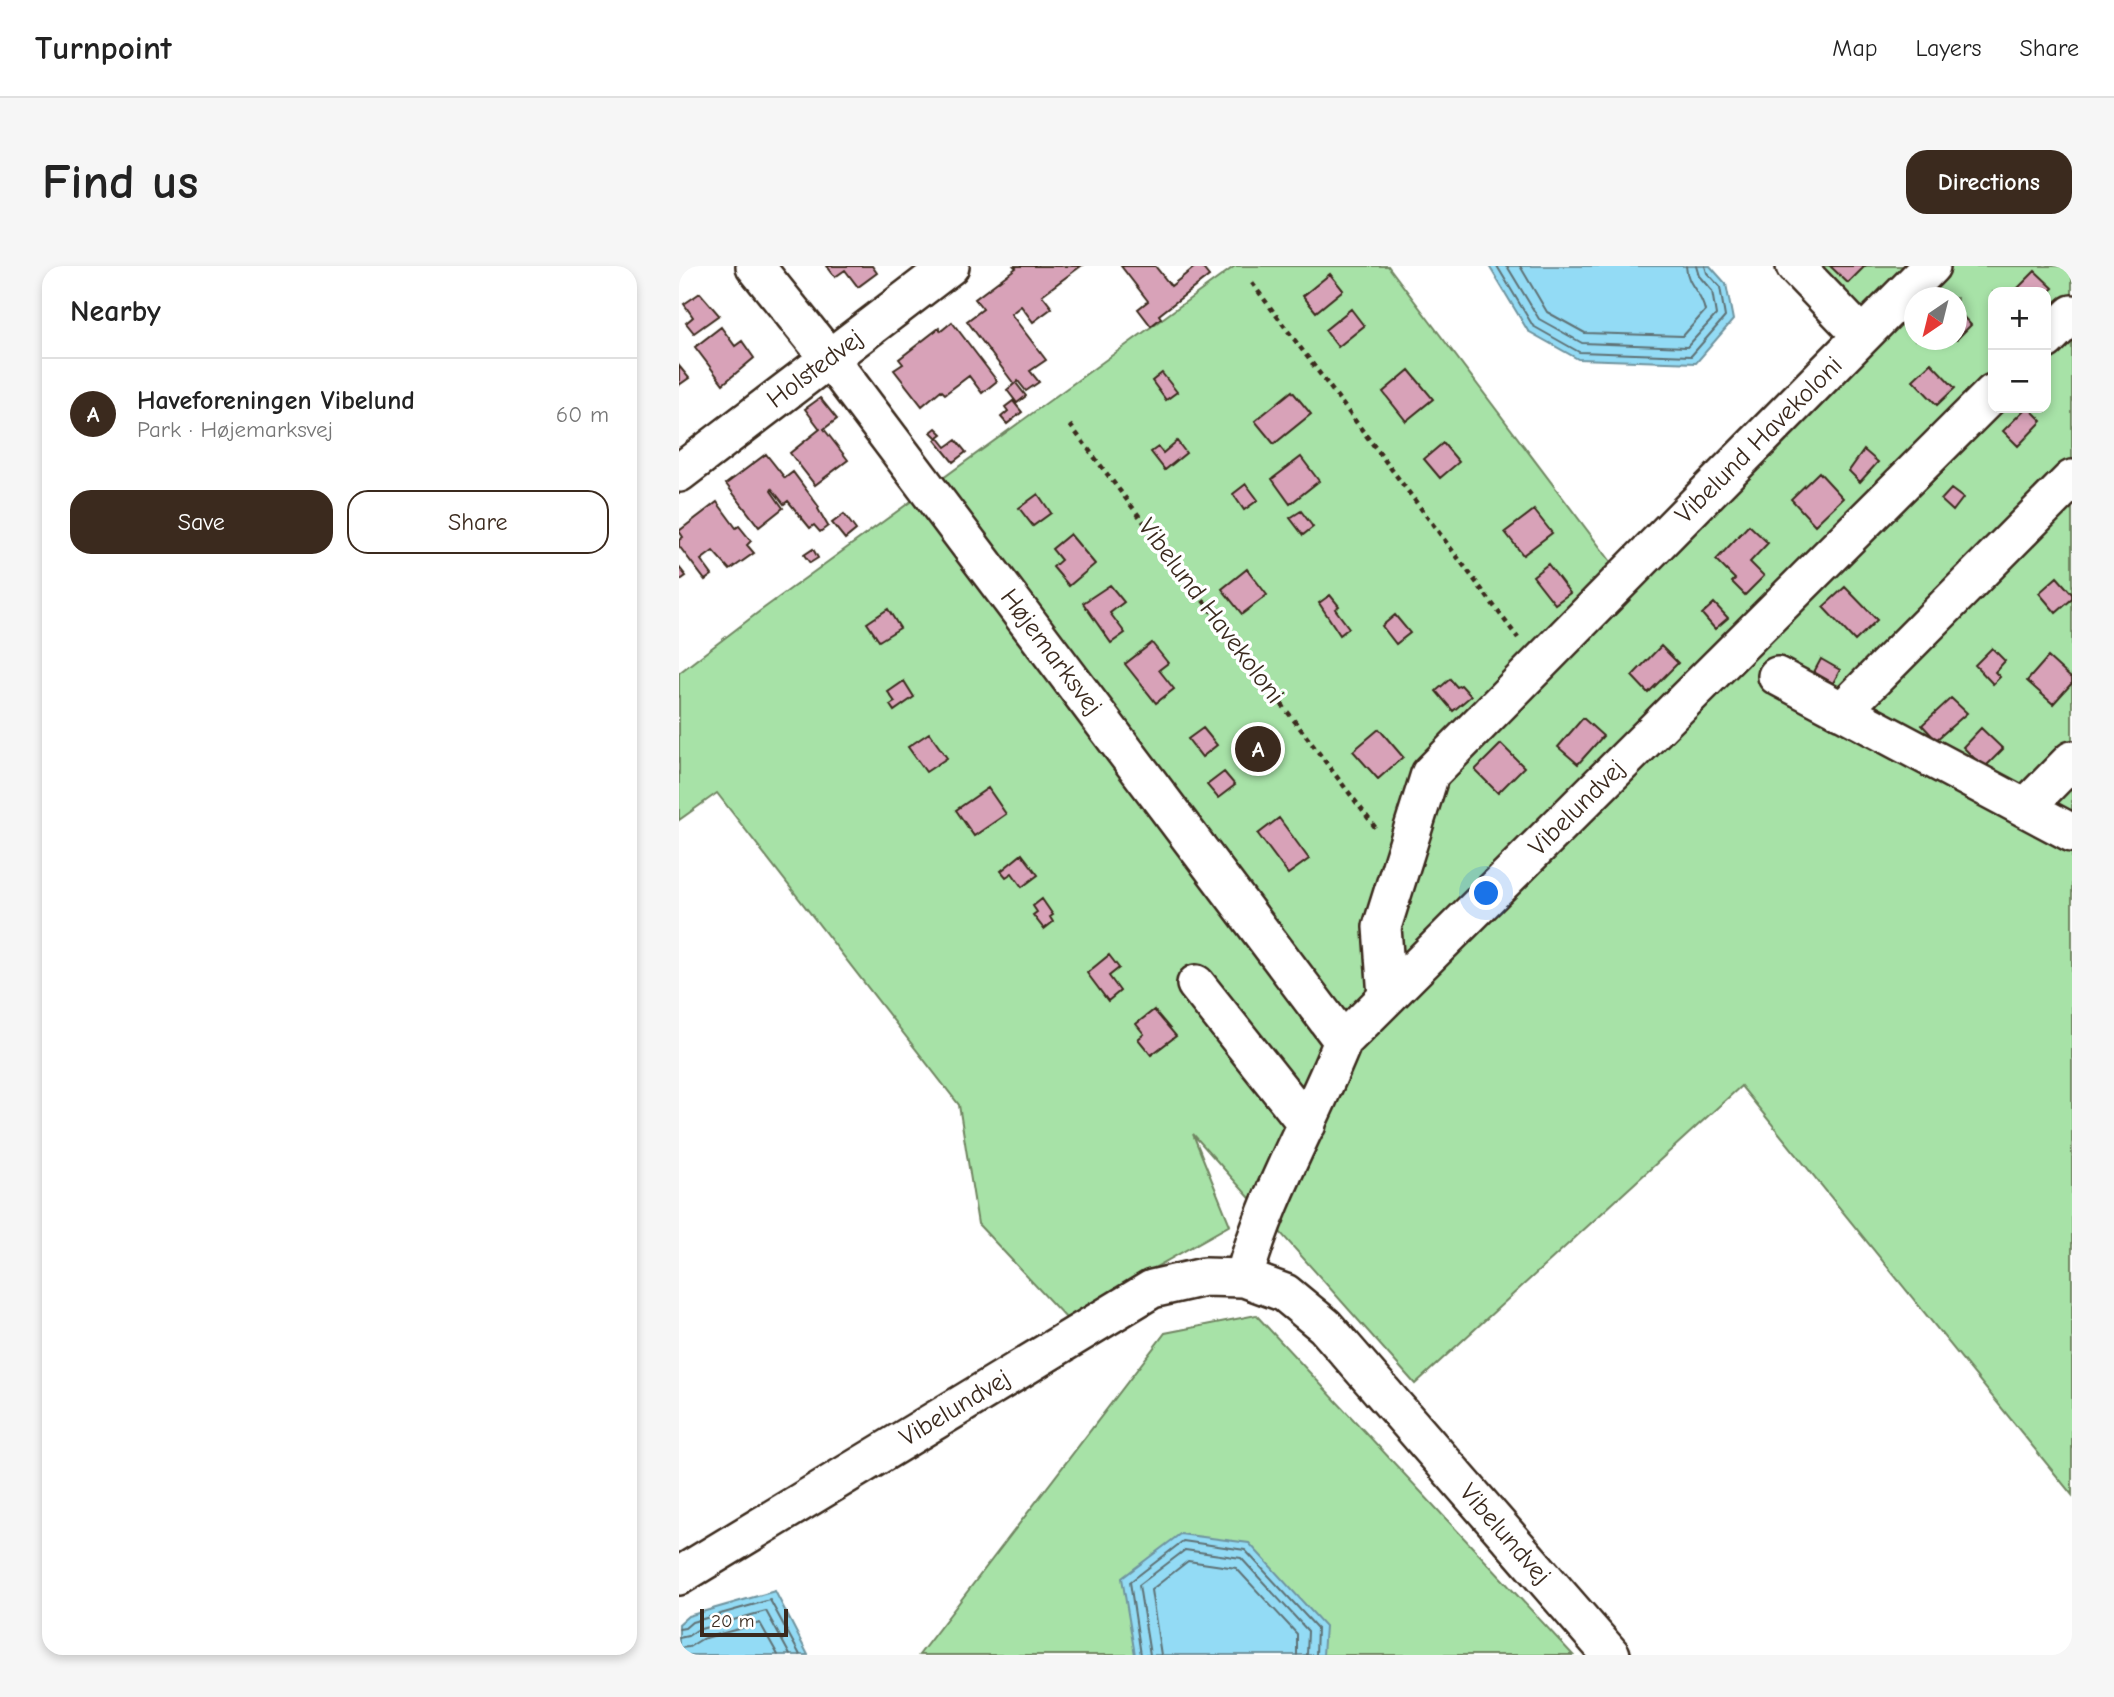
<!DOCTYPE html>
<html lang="en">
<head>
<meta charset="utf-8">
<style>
	body { margin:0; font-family:"Comic Neue",sans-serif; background:#f6f6f6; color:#222 }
	.controls { position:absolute; right:21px; top:21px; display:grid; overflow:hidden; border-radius:14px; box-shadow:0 4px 10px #0003 }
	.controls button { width:63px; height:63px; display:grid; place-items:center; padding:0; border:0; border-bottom:2px solid #e0e0e0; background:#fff; color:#222; font:35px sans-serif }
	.compass { position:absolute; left:1225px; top:21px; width:63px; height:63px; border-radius:50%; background:#fff; box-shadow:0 4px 10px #0003; rotate:215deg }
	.scale { position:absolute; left:21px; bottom:18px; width:88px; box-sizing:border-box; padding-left:7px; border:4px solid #3b2a1e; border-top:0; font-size:19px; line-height:24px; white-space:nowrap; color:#3b2a1e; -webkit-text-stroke:5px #fff; paint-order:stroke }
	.you { position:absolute; left:808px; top:628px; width:24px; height:24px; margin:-18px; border:5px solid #fff; border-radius:50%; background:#1a73e8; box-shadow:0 0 0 10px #1a73e833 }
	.badge { display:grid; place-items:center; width:46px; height:46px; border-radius:50%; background:#3b2a1e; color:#fff; font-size:23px; font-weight:700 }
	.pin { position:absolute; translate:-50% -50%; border:4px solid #fff; box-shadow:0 2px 7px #0006 }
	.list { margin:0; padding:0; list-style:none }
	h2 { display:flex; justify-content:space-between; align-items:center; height:91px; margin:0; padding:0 28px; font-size:30px }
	h2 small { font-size:23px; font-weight:400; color:#767676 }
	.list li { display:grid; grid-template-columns:46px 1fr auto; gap:21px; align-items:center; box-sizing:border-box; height:112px; padding:0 28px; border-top:2px solid #e0e0e0 }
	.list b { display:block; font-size:26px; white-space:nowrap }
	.list p { margin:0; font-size:23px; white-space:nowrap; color:#767676 }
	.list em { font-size:23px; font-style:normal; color:#767676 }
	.actions { display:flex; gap:14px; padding:21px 28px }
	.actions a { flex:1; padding:16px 0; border:2px solid #3b2a1e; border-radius:21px; text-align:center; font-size:24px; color:#3b2a1e }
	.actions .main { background:#3b2a1e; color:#fff }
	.map { position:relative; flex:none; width:1393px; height:1389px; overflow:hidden; border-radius:21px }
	header { display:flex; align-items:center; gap:42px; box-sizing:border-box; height:98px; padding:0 35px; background:#fff; border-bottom:2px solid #e0e0e0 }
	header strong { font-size:33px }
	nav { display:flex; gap:38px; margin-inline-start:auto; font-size:24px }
	.intro { display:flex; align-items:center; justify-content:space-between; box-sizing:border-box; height:168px; padding:0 42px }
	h1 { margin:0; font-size:49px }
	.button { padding:18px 32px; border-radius:21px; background:#3b2a1e; color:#fff; font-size:24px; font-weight:700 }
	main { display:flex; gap:42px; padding:0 42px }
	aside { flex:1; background:#fff; border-radius:21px; box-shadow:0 4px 10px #0003 }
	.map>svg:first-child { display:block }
	.green { fill:#a7e2a7; stroke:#718662; stroke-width:2; fill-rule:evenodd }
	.water { fill:#93dbf5; stroke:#70949f; stroke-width:2 }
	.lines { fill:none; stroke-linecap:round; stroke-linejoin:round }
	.shore { stroke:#5e7174; stroke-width:2 }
	.building { fill:#d8a2b8; stroke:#3b2a1e; stroke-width:2 }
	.minor-casing { stroke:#3b2a1e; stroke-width:42 }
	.path { stroke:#3b2a1e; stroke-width:4.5; stroke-dasharray:5 5; stroke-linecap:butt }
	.minor { stroke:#fff; stroke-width:37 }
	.labels { text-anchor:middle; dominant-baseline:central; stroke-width:7; stroke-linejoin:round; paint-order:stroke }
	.street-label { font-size:26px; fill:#3b2a1e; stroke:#fff }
</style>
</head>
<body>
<header>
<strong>Turnpoint</strong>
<nav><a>Map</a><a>Layers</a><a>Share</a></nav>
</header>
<div class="intro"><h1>Find us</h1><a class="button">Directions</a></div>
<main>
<aside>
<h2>Nearby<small></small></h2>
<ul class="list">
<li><span class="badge">A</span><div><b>Haveforeningen Vibelund</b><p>Park · Højemarksvej</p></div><em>60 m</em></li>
</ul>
<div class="actions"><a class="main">Save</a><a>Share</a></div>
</aside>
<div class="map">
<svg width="1393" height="1389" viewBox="0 0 1393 1389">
	<rect width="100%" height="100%" fill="#fff"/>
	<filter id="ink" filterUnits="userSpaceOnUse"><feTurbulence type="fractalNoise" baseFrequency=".0143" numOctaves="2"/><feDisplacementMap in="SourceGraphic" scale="14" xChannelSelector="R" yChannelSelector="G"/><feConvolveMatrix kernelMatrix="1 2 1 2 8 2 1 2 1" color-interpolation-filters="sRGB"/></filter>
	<g filter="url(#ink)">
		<path class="green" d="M556,0H709L942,309L1176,69L1110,0H1393V1229L1062,820L736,1118L514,868L551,959L387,1052L299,958L280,839L38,527L0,554V407L81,345ZM1314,26H1367V142H1314ZM1236,32H1278V74H1236Z
			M577,1049L894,1389H240L486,1067Z"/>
		<path class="water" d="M810,0H1031L1047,18L1054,54L1017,97L899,93L849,65Z
			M501,1268L570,1277L646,1360L644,1389H456L443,1312Z
			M96,1325L129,1389H0V1358L9,1350Z"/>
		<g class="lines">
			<path class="shore" d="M818,0L854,60L900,86L1012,90L1046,51L1041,21L1028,7L1026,0
				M828,0L860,53L903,77L1008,81L1037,49L1033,25L1020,10L1017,0
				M841,0L868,46L906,67L1004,70L1026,45C1022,25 1008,20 1007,0
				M0,1363L6,1362L13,1356L91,1334L121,1389
				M0,1372L9,1370L18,1364L87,1345L111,1389
				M0,1382L10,1381L23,1373L81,1357L99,1389
				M462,1389L451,1316L504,1275L566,1284L638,1362L637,1389
				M471,1389L460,1319L506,1284L562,1292L629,1365L628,1389
				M482,1389L472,1324L509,1295L557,1302L618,1368V1389"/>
		</g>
		<path class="building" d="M148,0H193L198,7L179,21L166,4L156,11Z
			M335,0H402L363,29L373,42L354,56L342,40L332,48L367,94L351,105L360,116L347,125L339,115L337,117L347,130L338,137L328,124L335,118L288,55L304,43L296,33L337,2Z
			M442,0H476L492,20L517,0H522L530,10L480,49L482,52L472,60L459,43L469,35Z
			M1151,0H1186L1169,17Z
			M1356,5L1374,22L1367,29V26H1335Z
			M651,8L664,24L637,46L624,30Z
			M21,27L40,49L15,67L7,57L14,51L5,38Z
			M672,43L685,60L659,81L646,64Z
			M1278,44L1292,59L1278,73Z
			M273,56L318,115L303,127L290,110L266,128L262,124L243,140L215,104L224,98L220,93L260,62L262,65Z
			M42,61L56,80L63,75L75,92L44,118L16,81Z
			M1252,97L1276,122L1258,139L1234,114Z
			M0,100L10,112L0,119Z
			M730,104L754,133L727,155L704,126Z
			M483,107L498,126L487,134L473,115Z
			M613,125L632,148L595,178L576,155Z
			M141,132L158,153L145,163L169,194L136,219L111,187L141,163L126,143Z
			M334,135L343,146L328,158L322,151L329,145L326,141Z
			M1347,142H1350L1363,155L1339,180L1324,165Z
			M257,162L263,168L259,171L267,181L277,174L287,186L274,196L256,174L258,172L252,166Z
			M498,175L507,187L486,204L472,186L479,181L484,187Z
			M764,177L780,196L761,212L745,193Z
			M1185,184L1199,196L1181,216L1170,205Z
			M87,188L106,212L114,206L140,241L139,243L149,260L141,266L135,259L131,262L109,235L105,238L93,223L92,225L104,242L80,261L47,218Z
			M622,191L640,215L611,238L593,213Z
			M1140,206L1164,232L1136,259L1112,233Z
			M567,218L579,234L565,244L554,228Z
			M1272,223L1284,232L1274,245L1262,234Z
			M359,228L372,247L354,260L340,242Z
			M38,236L57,262L60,260L72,275L68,279L75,287L51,304L34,285L22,294L33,309L26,314L0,280V274L4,271L0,265Z
			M855,244L873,267L844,289L826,266Z
			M622,245L634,261L624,269L611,252Z
			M165,248L177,264L166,273L153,257Z
			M1070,259L1089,277L1071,296L1085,310L1066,329L1053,316L1056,313L1037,294Z
			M391,268L416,298L390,320L374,301L382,294L373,283Z
			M134,283L139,292L131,297L125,289Z
			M869,298L891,327L876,338L854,310Z
			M0,301L7,310L0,315Z
			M568,303L588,329L563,348L543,323Z
			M1378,311L1393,328V333L1377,347L1360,327Z
			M431,319L445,336L431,347L446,367L432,377L404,337Z
			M1166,321L1198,354L1176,375L1144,341Z
			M651,329L660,340L656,343L670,362L661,369L640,337Z
			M1035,337L1049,352L1036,363L1023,348Z
			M209,343L221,362L200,375L188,357Z
			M716,349L731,367L717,378L703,360Z
			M473,377L489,397L480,404L495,423L477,437L446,398Z
			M982,380L999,397L969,427L953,410Z
			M1313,382L1326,395L1316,406L1321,411L1314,418L1296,399Z
			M1369,391L1393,413V417L1374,438L1348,415Z
			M1142,393L1161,404L1154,417L1135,406Z
			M771,413L778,421L782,419L792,430L774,445L757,425Z
			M225,415L235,431L215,445L211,439L216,436L209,426Z
			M1272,432L1288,447L1257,474L1243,459Z
			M904,452L924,470L899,498L879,481Z
			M524,462L538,479L523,491L509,473Z
			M1302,462L1324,483L1305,502L1284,481Z
			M700,463L724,491L699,513L674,485Z
			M250,467L268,492L247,506L229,481Z
			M822,478L845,501L819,527L796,504Z
			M545,506L556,519L539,532L528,519Z
			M309,522L327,548L295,570L277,544Z
			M600,552L630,593L609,608L579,568Z
			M343,588L359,609L343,621L333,607L327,611L322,605Z
			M363,633L374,649L371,651L374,656L365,663L354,649L358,646L354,640Z
			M430,689L440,702L430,710L441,725L429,735L408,707Z
			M475,744L497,770L472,789L459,773L465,768L457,758Z"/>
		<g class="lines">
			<g class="minor-casing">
				<path id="minor" d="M76,0L150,92L664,775
					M1116,0L1183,70
					M1367,74L1393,48
					M0,207L271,0
					M1098,410L1393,567
					M1163,445L1393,213
					M1346,542L1393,494
					M517,718L628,858
					M708,731L703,661L751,508L1252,0
					M565,1012C586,932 633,853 664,775L1314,127
					M0,1310L473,1023L525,1011L565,1012L606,1027L646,1060L932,1389"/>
			</g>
			<path class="path" d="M573,17L839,372
				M391,159L699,565"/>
			<use href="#minor" class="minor"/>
		</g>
	</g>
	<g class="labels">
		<g class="street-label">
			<text transform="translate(136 103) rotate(-37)">Holstedvej</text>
			<text transform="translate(1080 174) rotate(-45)">Vibelund Havekoloni</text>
			<text transform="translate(532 345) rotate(53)">Vibelund Havekoloni</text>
			<text transform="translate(372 386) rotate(53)">Højemarksvej</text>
			<text transform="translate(898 542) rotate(-45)">Vibelundvej</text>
			<text transform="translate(276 1142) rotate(-31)">Vibelundvej</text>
			<text transform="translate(826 1268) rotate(49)">Vibelundvej</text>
		</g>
	</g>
</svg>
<div class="controls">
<button>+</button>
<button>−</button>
</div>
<svg class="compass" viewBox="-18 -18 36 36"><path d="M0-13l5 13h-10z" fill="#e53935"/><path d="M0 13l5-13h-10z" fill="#767676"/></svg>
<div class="scale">20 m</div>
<div class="you"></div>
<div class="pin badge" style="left:579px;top:483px">A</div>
</div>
</main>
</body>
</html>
